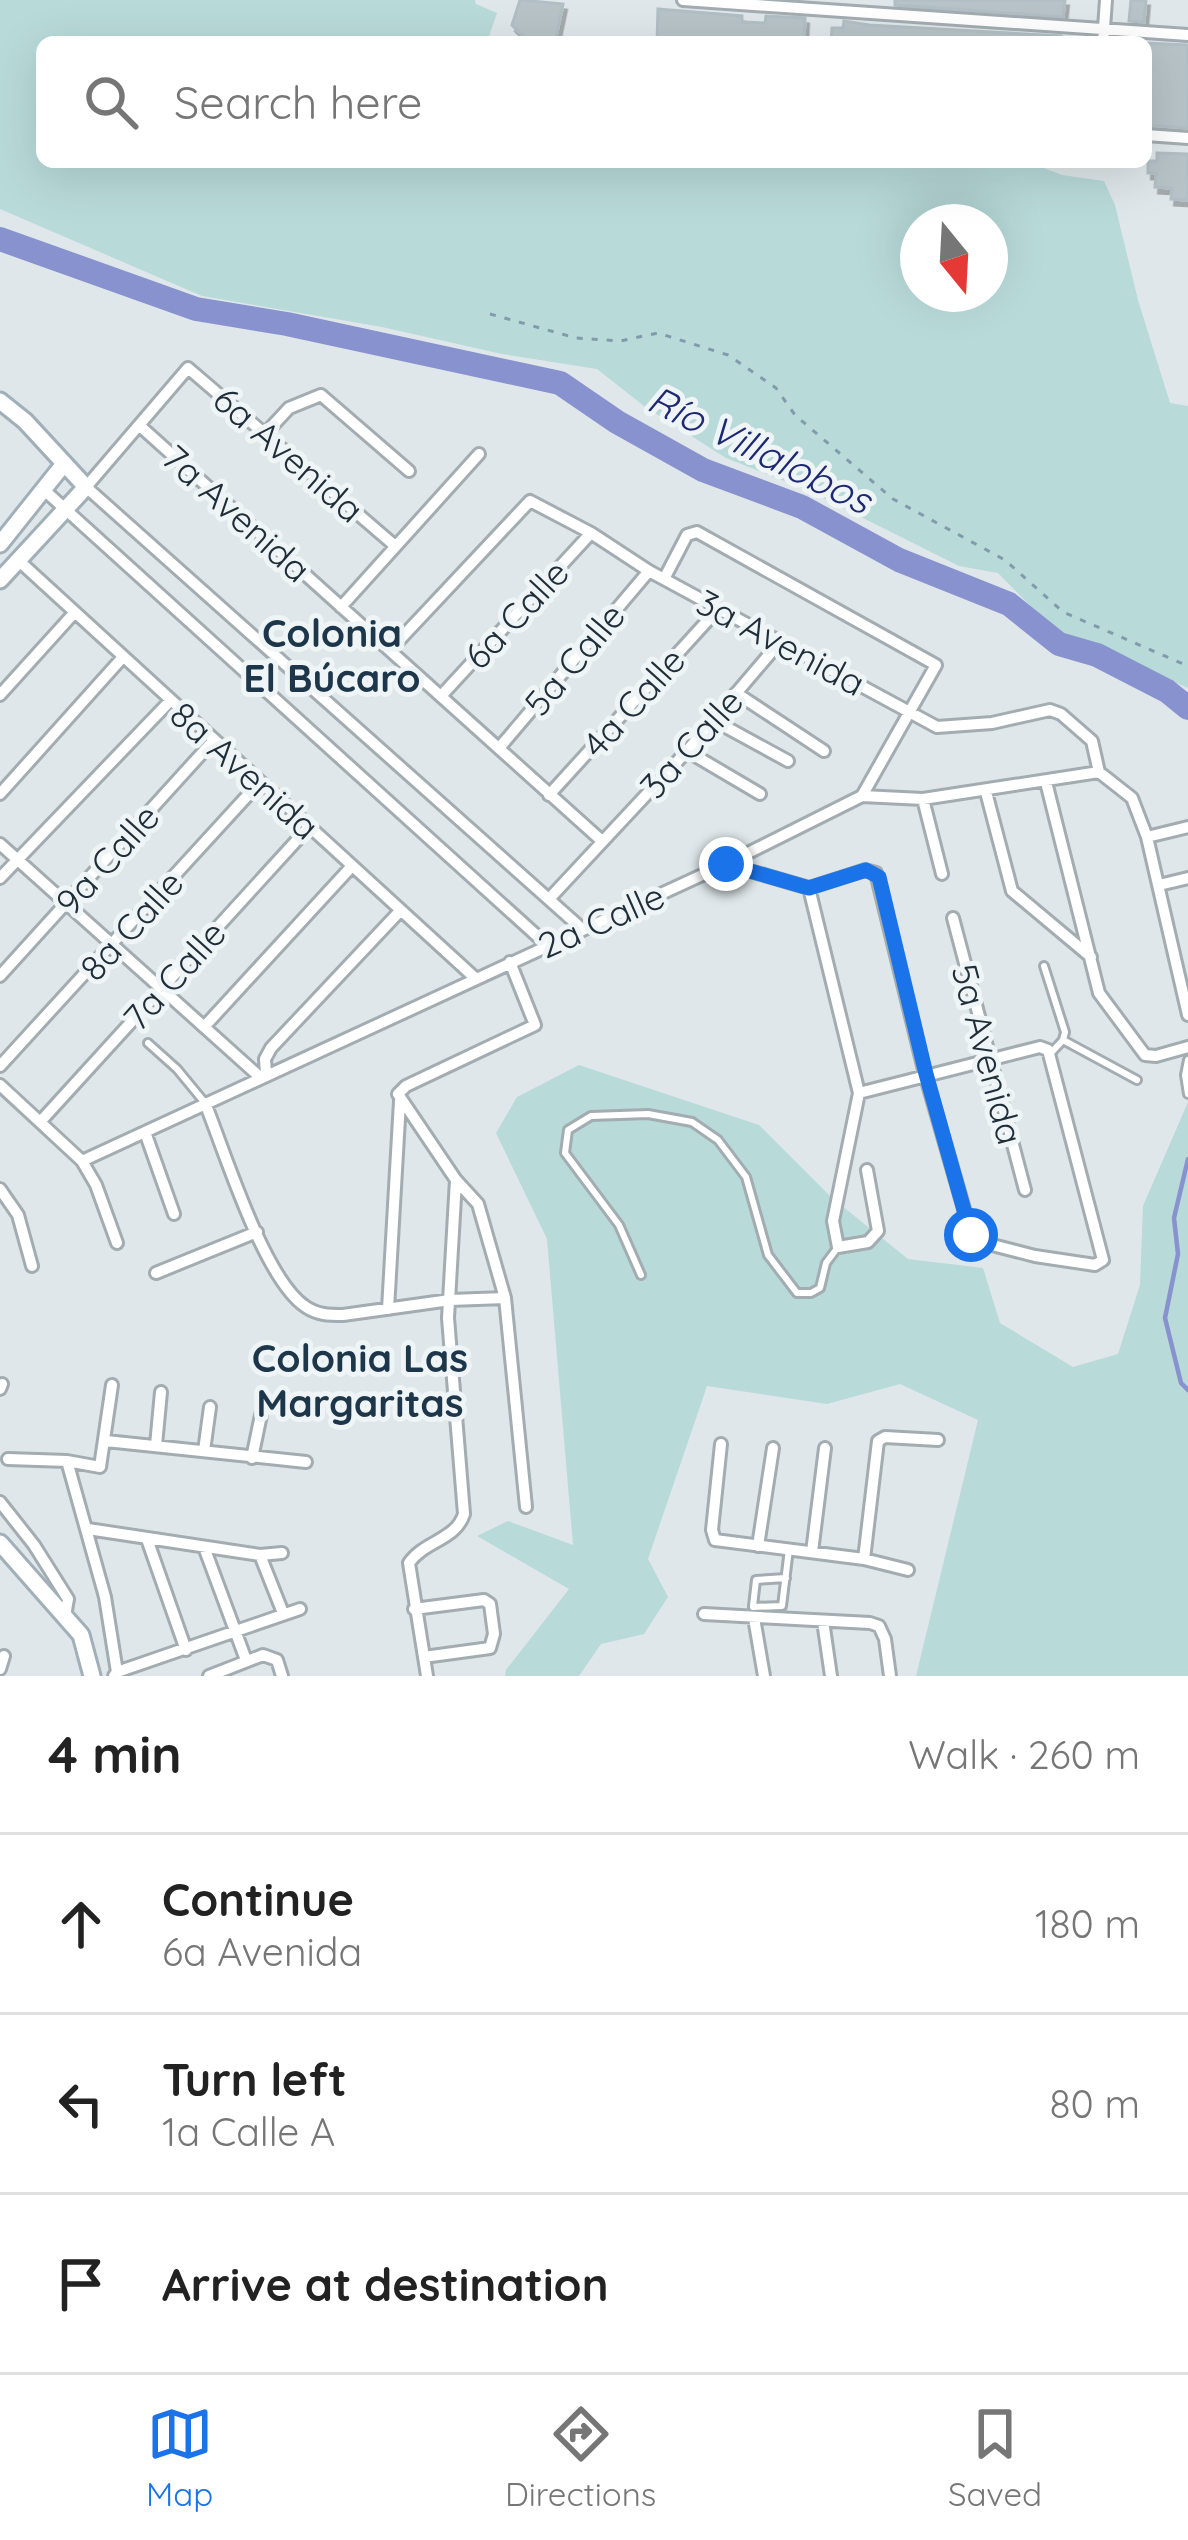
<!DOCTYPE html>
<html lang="en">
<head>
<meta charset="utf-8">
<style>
	body { margin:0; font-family:Quicksand,sans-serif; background:#f2f2f2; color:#222 }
	.compass { position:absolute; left:900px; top:204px; width:108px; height:108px; border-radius:50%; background:#fff; box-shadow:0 12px 48px #0002; rotate:162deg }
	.stop { position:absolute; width:36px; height:36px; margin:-27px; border:9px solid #1a73e8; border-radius:50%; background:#fff }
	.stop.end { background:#1a73e8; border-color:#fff; box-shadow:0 3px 12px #0008 }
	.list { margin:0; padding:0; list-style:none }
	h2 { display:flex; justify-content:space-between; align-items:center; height:156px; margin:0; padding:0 48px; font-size:51px }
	h2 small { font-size:39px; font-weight:400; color:#767676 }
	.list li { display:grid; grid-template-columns:78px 1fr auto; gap:36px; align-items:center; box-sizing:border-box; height:180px; padding:0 48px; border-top:3px solid #e0e0e0 }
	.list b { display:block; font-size:45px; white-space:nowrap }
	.list p { margin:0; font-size:39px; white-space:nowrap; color:#767676 }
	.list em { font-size:39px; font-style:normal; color:#767676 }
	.icon { flex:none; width:66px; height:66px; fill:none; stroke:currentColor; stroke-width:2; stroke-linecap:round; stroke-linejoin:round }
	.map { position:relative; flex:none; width:1188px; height:1676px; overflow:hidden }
	.search { position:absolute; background:#fff; box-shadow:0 12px 48px #0002; left:36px; right:36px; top:36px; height:132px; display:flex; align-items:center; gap:30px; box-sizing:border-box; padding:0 42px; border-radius:18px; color:#767676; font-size:45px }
	.sheet { height:696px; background:#fff }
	nav { display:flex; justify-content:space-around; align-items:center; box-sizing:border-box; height:168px; border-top:3px solid #e0e0e0; background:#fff; font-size:33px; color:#767676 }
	nav a { display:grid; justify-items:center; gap:6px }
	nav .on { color:#1a73e8 }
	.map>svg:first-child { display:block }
	.green { fill:#b8dad9; fill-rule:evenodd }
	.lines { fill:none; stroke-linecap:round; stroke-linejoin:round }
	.stream { stroke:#8792ce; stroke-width:4.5 }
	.river { stroke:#8792ce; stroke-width:24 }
	.building { fill:#b7c3c7; stroke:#b1bec3; stroke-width:3; filter:url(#shadow) }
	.service-casing { stroke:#a2acb1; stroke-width:12 }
	.minor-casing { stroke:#a2acb1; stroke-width:16 }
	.secondary-casing { stroke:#a0afb8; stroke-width:21 }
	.path { stroke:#809bac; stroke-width:3; stroke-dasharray:6 9; stroke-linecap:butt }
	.service { stroke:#fff; stroke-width:6 }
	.minor { stroke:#fff; stroke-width:10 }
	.secondary { stroke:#fff; stroke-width:15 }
	.route { stroke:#1a73e8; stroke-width:15 }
	.labels { text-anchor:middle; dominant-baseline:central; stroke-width:10; stroke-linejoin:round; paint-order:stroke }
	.street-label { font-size:36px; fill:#202e39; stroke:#eff5f6 }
	.water-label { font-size:39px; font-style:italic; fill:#1d2972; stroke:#eff5f6 }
	.neighbourhood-label { font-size:39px; font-weight:bold; fill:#1d364a; stroke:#eff5f6 }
</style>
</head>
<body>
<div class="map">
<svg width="1188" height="1676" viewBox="0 0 1188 1676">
	<defs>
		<filter id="shadow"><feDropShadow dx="3.5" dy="6" stdDeviation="0" flood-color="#0004"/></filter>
	</defs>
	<rect width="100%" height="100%" fill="#dfe7ea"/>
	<path class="green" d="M0,0H475L476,4L497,13L487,42H42V162H1028L1062,175L1104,181L1115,205L1138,300L1170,403L1188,406V688L1053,629L998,573L959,566L805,489L726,458L644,406L597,369L502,354L382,327L202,296L0,209ZM918,222H990V294H918Z
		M579,1065L759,1125L832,1198L908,1259L983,1268L1000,1323L1073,1367L1118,1354L1140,1285L1143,1206L1188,1102V1676H916L978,1420L900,1384L827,1404L707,1386L648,1559L668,1597L644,1634L601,1644L579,1676H505L506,1670L569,1589L477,1536L508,1521L573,1545L547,1239L496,1133L517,1097Z"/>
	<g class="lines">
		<path class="stream" d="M1188,1159L1174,1218L1178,1254L1165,1318L1181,1383L1188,1390"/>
		<path class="river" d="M0,239L196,309L287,324L560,383L617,422L703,470L802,507L899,560L1009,604L1059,644L1097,655L1167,691L1188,708"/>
	</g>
	<path class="building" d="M520,0L563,4L555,42H529L512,25Z
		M895,0H1065L1063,17L895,5Z
		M1131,0H1146L1144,22L1129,21Z
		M658,9L742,16V22L765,23L766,16L805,18L804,42H657Z
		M844,21L869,25L1061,36V42H831L832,28H843Z
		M1146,43L1188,45V128L1146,125Z
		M1157,153L1188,154V200L1171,199L1172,188L1155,187L1156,173H1148V161H1157Z"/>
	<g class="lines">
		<g class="service-casing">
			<path id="service" d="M1044,966L1065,1032L1063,1040L1050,1054
				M1063,1040L1137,1080
				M148,1043L177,1069L205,1103
				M1188,1060L1185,1075L1188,1094
				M641,1275L619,1225L565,1153L568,1130L591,1116L648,1114L692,1122L718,1140L746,1177L768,1255L797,1293H811L820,1288L826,1263L838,1247
				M753,1606L756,1580L786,1578
				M753,1607L782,1606L789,1549"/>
		</g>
		<g class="minor-casing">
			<path id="minor" d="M683,0L1188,35
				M1103,42L1106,0
				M1146,135L1188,138
				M140,426L602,841
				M264,435L289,408L321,395L409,471
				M43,489L546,944
				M394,545L188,368L86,487L581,928
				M18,560L474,977
				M664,579L687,535L697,532L936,665L862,796
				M341,607L479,454
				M390,650L530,501L591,533L649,571L937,727L992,723L1050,710L1061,714L1092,741L1099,772
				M736,693L824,751
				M0,695L75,612
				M441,696L591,533
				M713,720L788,761
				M500,747L649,571
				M687,751L760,794
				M1046,782L1099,993L1145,1055L1156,1056L1188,1047
				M986,792L1012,891L1091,957
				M0,794L123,657
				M549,795L718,609
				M923,799L942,874
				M1147,837L1188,827
				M0,844L260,1077
				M726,864L809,888L865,870L876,873L925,1074L973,1240L1035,1256L1095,1265L1103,1260L1048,1050L1040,1047L859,1093
				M0,878L170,701
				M1159,885L1188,878
				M809,888L859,1093L833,1221L838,1247L868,1242L878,1231L867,1170
				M549,899L687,751L779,643
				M953,918L1025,1190
				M510,962L535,1025L406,1086L398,1094L456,1180L478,1204L505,1298L526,1507
				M0,976L213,741
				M204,1027L352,866
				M0,1066L259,783
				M266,1073L265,1059L271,1048L400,911
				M0,1085L82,1161L96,1185L117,1243
				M205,1103C225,1152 264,1280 306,1307C318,1315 329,1315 343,1315L450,1300L505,1298
				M40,1122L308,828
				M145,1132L174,1214
				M82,1161L726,864L862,796L923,799L1099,772L1132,798L1147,837L1188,1015
				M0,1189L18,1215L32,1266
				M156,1273L257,1232
				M388,1309L400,1101
				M0,1389L2,1384
				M106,1441L306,1462
				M721,1444L712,1530L715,1540L864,1559L908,1570
				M156,1445L161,1392
				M204,1451L210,1407
				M252,1458L261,1415
				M8,1459L67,1461L100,1467L112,1385
				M67,1461L105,1597L117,1672L114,1676
				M0,1502L34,1545L68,1599L65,1616
				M88,1529L260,1555L282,1553
				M147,1539L186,1650
				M758,1546L773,1448
				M204,1547L246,1660
				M812,1552L825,1448
				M260,1555L283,1613
				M864,1559L878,1441L885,1437L938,1440
				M414,1609L484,1600L490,1604L494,1634L490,1648L424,1657
				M704,1614L870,1623L879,1626L885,1639L890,1676
				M754,1618L764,1676
				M823,1621L831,1676
				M0,1669L4,1656
				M117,1672L300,1609
				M209,1676L263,1655L277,1660L282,1676
				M427,1676L409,1563C424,1541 456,1540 464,1514L448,1318L456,1180"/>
		</g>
		<g class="secondary-casing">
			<path id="secondary" d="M0,401L25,421L86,487L0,580
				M0,544L63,465
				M0,1543L81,1635L92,1676"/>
		</g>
		<path class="path" d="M490,314L576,338L620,341L658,333L728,355L776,388L795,415L893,499L1005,560L1063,612L1188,666"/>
		<use href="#service" class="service"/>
		<use href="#minor" class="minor"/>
		<use href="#secondary" class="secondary"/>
	</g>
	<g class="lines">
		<path class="route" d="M726,864L809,888L866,870L879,877L926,1074L971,1235"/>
	</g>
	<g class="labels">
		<g class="street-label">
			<text transform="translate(289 454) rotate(41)">6a Avenida</text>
			<text transform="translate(237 513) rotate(42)">7a Avenida</text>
			<text transform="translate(516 614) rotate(-47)">6a Calle</text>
			<text transform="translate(781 642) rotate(28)">3a Avenida</text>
			<text transform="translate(574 659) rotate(-50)">5a Calle</text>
			<text transform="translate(633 702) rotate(-48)">4a Calle</text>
			<text transform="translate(691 743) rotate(-48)">3a Calle</text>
			<text transform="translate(245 770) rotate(42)">8a Avenida</text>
			<text transform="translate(107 859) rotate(-48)">9a Calle</text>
			<text transform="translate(601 920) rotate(-24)">2a Calle</text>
			<text transform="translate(131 925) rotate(-48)">8a Calle</text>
			<text transform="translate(174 975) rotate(-48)">7a Calle</text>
			<text transform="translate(988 1054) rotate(75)">5a Avenida</text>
		</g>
		<g class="water-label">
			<text transform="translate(760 449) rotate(26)">Río Villalobos</text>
		</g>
		<g class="neighbourhood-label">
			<text x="332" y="632">Colonia<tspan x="332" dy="45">El Búcaro</tspan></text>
			<text x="360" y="1357">Colonia Las<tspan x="360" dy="45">Margaritas</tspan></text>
		</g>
	</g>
</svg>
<svg class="compass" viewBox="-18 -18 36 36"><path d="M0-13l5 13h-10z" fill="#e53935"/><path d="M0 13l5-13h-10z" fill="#767676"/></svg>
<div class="stop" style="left:971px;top:1235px"></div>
<div class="stop end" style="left:726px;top:864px"></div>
<div class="search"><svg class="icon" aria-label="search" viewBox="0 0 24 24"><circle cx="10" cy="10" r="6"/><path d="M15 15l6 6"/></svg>Search here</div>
</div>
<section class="sheet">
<h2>4 min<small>Walk · 260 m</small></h2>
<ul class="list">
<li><svg class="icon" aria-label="ahead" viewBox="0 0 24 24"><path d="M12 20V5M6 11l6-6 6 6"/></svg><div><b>Continue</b><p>6a Avenida</p></div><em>180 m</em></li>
<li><svg class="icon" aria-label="left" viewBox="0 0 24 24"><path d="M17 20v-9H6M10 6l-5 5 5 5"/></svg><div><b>Turn left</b><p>1a Calle A</p></div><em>80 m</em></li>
<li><svg class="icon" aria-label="arrive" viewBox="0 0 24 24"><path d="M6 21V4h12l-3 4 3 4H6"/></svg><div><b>Arrive at destination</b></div></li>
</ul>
</section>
<nav>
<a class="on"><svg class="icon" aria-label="map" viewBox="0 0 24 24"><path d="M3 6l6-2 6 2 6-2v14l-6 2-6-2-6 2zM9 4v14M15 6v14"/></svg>Map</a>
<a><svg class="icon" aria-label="directions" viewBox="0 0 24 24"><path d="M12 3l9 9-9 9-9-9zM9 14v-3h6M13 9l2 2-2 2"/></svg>Directions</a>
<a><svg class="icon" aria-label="saved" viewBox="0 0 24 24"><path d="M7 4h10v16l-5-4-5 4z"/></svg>Saved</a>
</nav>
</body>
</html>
